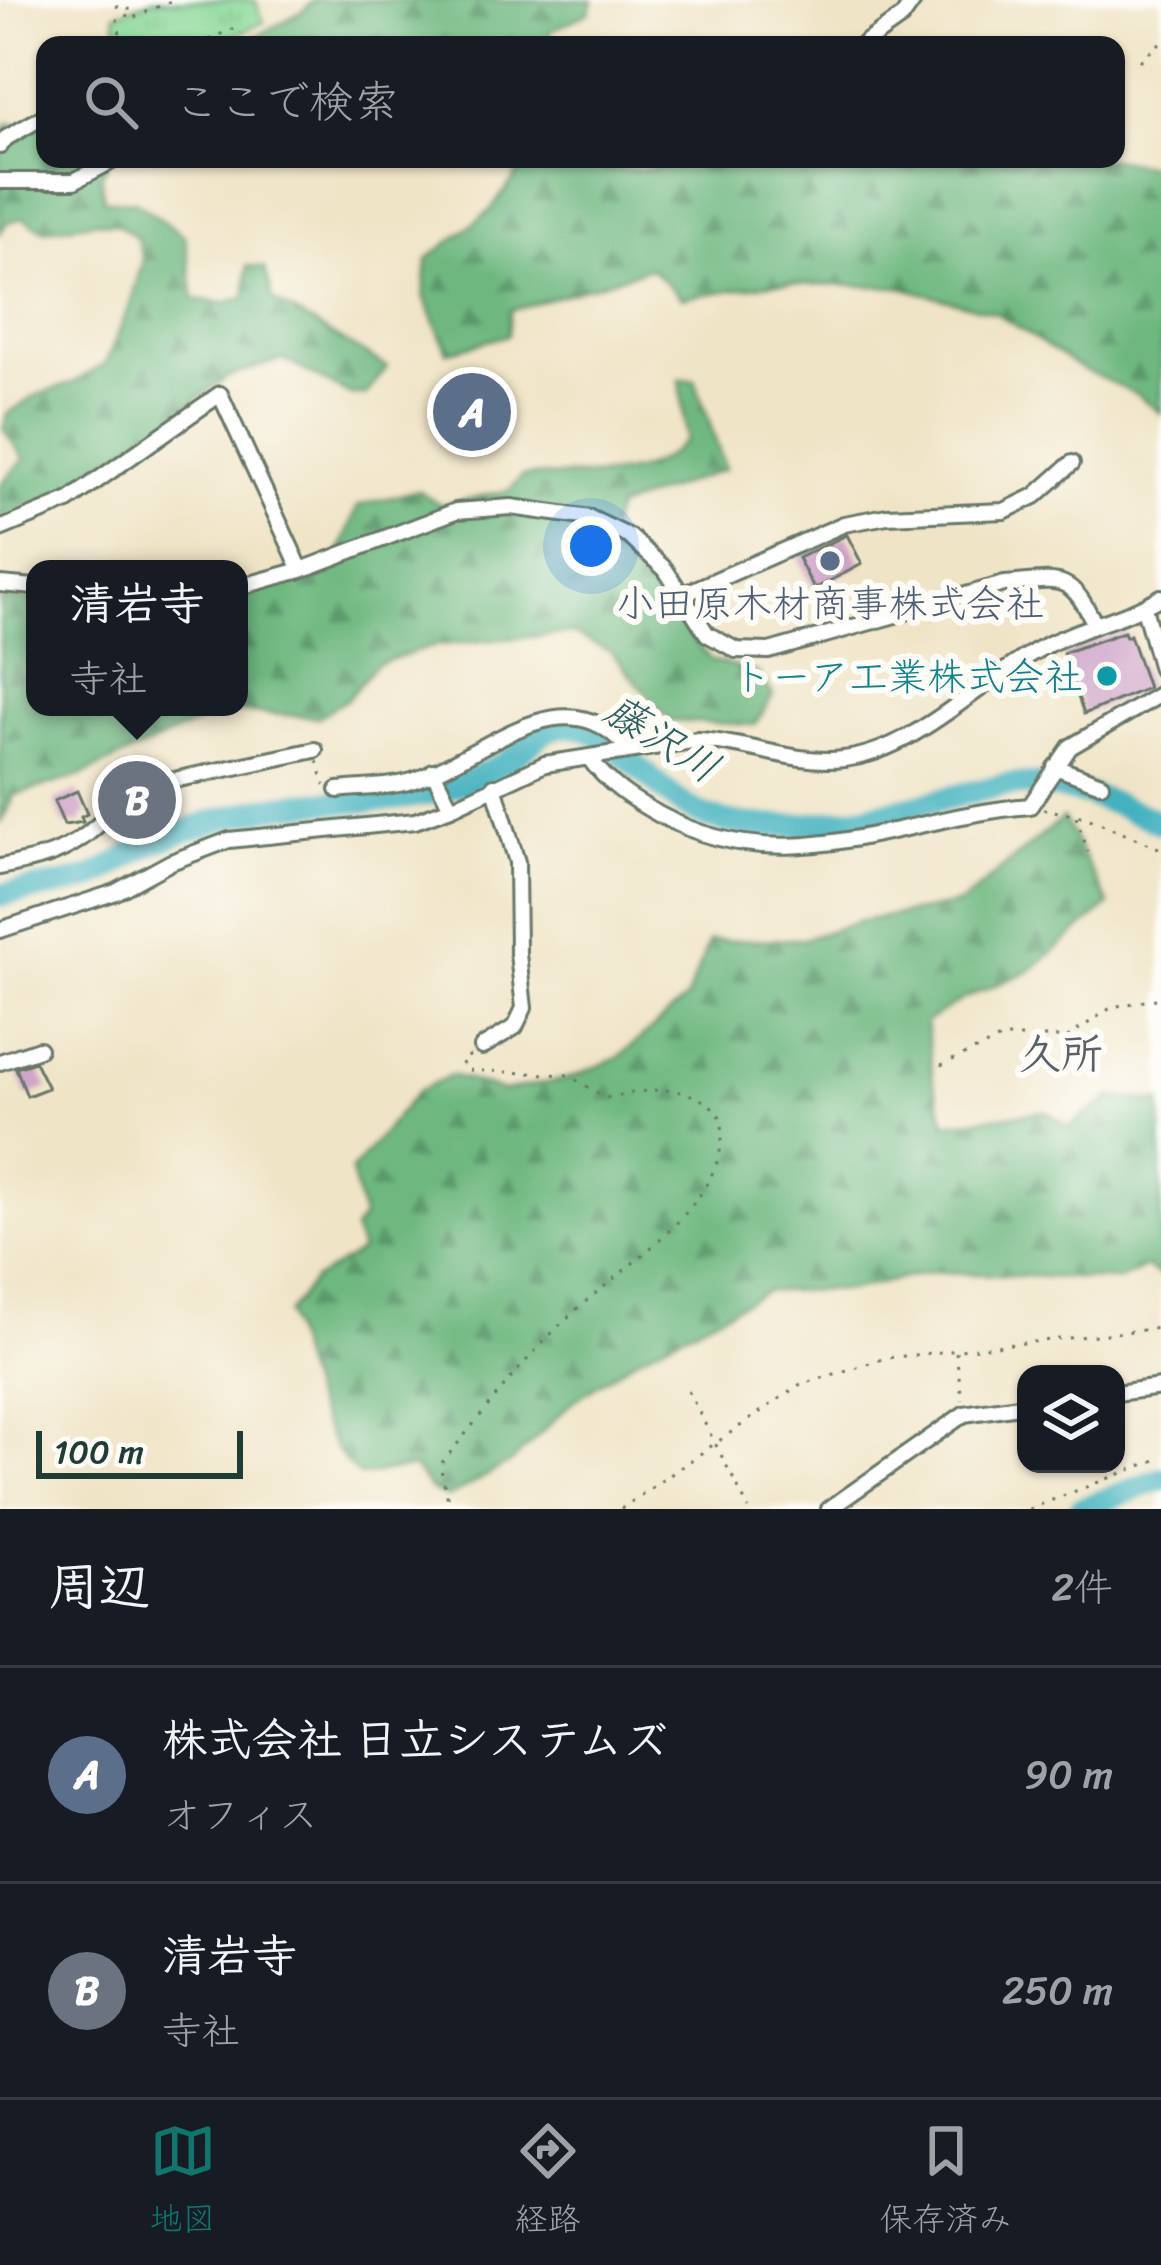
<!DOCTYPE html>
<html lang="ja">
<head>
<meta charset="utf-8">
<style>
	body { margin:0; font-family:Sriracha,"Klee One",sans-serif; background:#20242c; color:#f1f3f6 }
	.controls { position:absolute; right:36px; bottom:36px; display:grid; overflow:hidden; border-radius:24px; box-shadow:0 3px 9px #0004 }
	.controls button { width:108px; height:108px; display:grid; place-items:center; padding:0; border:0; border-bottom:3px solid #363941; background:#171b24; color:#f1f3f6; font:60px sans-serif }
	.scale { position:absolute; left:36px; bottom:30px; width:207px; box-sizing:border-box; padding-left:12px; border:6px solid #1f3d34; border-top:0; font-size:33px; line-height:42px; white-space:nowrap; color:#1f3d34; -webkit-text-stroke:9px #fdfcf7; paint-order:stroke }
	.you { position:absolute; left:591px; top:546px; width:42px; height:42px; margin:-30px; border:9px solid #fff; border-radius:50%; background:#1a73e8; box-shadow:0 0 0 18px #1a73e833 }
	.badge { display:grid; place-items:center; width:78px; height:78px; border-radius:50%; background:#0f766e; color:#fff; font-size:39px; font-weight:700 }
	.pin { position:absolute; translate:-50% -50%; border:6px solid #fff; box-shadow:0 3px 12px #0006 }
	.popup { position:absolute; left:26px; top:560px; width:222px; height:156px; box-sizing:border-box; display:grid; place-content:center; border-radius:24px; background:#171b24; filter:drop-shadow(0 3px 9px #0005); font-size:39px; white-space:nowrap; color:#9ea1a6 }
	.popup b { font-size:45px; color:#f1f3f6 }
	.popup::after { content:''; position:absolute; left:50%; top:100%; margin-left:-24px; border:24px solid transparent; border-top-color:#171b24 }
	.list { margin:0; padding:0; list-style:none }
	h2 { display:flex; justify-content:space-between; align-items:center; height:156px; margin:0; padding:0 48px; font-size:51px }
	h2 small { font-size:39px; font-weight:400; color:#9ea1a6 }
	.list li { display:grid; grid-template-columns:78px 1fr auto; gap:36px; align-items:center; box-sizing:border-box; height:216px; padding:0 48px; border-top:3px solid #363941 }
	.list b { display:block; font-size:45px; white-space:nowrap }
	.list p { margin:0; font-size:39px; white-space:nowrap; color:#9ea1a6 }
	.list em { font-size:39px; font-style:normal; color:#9ea1a6 }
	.icon { flex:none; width:66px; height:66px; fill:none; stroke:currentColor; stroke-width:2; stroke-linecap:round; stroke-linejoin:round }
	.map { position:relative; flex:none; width:1161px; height:1509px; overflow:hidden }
	.search { position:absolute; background:#171b24; box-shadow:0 3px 9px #0004; left:36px; right:36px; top:36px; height:132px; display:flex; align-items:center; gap:30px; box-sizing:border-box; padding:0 42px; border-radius:24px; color:#9ea1a6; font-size:45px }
	.sheet { height:588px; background:#171b24 }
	nav { display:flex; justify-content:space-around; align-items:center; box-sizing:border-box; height:168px; border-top:3px solid #363941; background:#171b24; font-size:33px; color:#9ea1a6 }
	nav a { display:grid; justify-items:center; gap:6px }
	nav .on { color:#0f766e }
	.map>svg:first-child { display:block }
	.forest { fill:url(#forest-firs); stroke:#467a5a; stroke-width:3 }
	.park { fill:url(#park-tufts); stroke:#548a66; stroke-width:3 }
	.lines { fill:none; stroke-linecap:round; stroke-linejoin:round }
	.river { stroke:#43b2bf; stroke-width:24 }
	.building { fill:#cda0c8 }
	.minor-casing { stroke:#687767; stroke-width:20 }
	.path { stroke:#687767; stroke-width:3; stroke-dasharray:3 9; stroke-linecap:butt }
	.minor { stroke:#fff; stroke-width:14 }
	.service-dot { fill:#5c6f8a; stroke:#fdfcf7; stroke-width:4.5 }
	.culture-dot { fill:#0f9aa8; stroke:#fdfcf7; stroke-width:4.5 }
	.labels { text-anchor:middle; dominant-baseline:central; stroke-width:12; stroke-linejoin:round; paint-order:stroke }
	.service-label { font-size:39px; fill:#4e5e75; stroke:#fdfcf7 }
	.culture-label { font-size:39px; fill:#0d838f; stroke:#fdfcf7; text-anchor:end }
	.water-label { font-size:42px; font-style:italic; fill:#2a605e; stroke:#fdfcf7 }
	.neighbourhood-label { font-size:42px; font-weight:bold; fill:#5c6068; stroke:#fdfcf7 }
</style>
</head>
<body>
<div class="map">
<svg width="1161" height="1509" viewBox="0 0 1161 1509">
	<defs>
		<pattern id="forest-firs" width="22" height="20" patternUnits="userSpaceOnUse" patternTransform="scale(3)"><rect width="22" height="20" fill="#6eb880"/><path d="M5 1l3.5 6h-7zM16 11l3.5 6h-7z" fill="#5a976a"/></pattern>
		<pattern id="park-tufts" width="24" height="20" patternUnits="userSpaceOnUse" patternTransform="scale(3)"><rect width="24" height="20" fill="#88d797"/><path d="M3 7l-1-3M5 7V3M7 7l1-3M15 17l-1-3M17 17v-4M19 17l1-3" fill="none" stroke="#75b983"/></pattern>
	</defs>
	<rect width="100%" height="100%" fill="#fdfcf7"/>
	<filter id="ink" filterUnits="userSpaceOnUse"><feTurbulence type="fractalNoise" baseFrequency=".00833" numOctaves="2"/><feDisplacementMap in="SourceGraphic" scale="24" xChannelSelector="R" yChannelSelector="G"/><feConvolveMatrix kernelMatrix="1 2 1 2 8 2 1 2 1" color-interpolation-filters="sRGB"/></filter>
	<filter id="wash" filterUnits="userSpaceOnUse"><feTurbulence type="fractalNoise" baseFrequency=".004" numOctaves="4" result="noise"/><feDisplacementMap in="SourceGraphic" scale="48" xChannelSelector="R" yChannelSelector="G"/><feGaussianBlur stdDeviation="2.7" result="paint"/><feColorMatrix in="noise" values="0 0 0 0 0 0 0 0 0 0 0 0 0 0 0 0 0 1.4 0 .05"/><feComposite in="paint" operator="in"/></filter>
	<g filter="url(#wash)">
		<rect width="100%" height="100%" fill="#f0e4c6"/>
		<path class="forest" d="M314,0H593L589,13L550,31L546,45H240L303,11Z
			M8,123L45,128V159H109L101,177L104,200L135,201L185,236L194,299L224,303L245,297L248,266L265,268L273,300L387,367L366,395H351L283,359L227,377L79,483L0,518V484L25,459L4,430L7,414L37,395L75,382L105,364L129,308L143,260L137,238L118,224L98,221L44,230L23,218L7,222L0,233V130Z
			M529,159H596L607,170L649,169L689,159H1115L1161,168V413L1138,395L1080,368L996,313L901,287L776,283L682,298L650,268L510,311L508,335L447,352L424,296L427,259L489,212Z
			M680,379L695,380L725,469L617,508L606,538L711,660L758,673L773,695L755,725L670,721L611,652L572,633L438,645L376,664L347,699L318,717L223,711L80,776L14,795L0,825V600L35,599V707H239V593L333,569L358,506L418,490L441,505L510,490L522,476C582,472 640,490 686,439Z
			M1063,818L1109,905L1030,971L964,998L926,1022L933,1080L946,1123L1045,1111L1069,1127L1112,1097L1161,1102V1276L1146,1267L1120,1280L930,1272L851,1290L766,1291L638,1357L572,1402L513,1461L448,1497L431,1490L414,1467L360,1476C320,1446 300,1361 287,1313L314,1280L361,1251L354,1230L363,1218L351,1171L418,1091L451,1075L503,1091L567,1079L618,1058L687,998L709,941L804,939L861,921L960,904Z"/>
		<path class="park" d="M152,0H255L264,22L213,45H119L115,14Z"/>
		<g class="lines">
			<path class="river" d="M0,895C29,889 62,887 90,878C109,871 127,856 145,847C180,830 220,819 258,810C317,796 380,808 438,791C462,785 493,770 513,757C532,745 541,727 566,726C607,724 654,790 692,810C771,851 920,802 1005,785C1059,781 1112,801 1161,823
				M1081,1509L1161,1479"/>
		</g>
		<g id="blocks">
			<path class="building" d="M847,535L862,564L814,589L798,558Z
				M1124,632L1126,637L1130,635L1148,688L1084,714L1063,653Z
				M77,791L87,814L81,817L83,822L64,825L54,801Z
				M35,1062L48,1088L27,1096L16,1068Z"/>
		</g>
	</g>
	<g filter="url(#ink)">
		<use href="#blocks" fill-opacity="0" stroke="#687767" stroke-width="3"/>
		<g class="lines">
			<g class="minor-casing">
				<path id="minor" d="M862,45L902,17L914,0
					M0,146L6,138L45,116
					M0,181H74L116,159
					M0,529L68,501L220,394L301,570
					M0,584L35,587
					M239,587L301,570L456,511L511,507L590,518L630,537L665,569L707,634L736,650L769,651L1004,584C1059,580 1070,571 1095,625
					M682,595L844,524L887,516L1004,511L1035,496L1072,463
					M1144,608L1161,669
					M589,758C609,785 631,799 660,815C787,884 899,817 1030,806L1070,747L1161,694
					M1055,767L1101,784
					M433,771L451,808
					M338,790C362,787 389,788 412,781C482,759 564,670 629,750
					M0,867C39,859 67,854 98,825C117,807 114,800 141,787L315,750
					M0,930L116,892L171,862L229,840L415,821L451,808L545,764L698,740C748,742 794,765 844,759C916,751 981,679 1043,647C1081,627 1124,619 1161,597
					M482,1047L515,1027L524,1008L518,954L517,862L494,786
					M0,1062L39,1049
					M1116,1393L1161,1387
					M829,1509L964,1414L1026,1405"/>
			</g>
			<path class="path" d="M116,6L132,10L134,15
				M122,45L117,18L129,15L131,19L173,0
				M125,45L133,42
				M198,45L236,27
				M1140,61L1161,42
				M317,761L325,785
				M1043,809L1085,817L1161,849
				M1076,817L1088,852
				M941,1065L1005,1037H1068L1112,1007L1161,998
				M956,1352L962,1400
				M688,1391L749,1509
				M450,1509L440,1465C481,1416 520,1363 567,1318C617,1271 714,1214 722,1140C723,1126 723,1116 712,1107C680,1081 642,1091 606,1098L568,1075L466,1070L461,1061L471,1055
				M621,1509L799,1385L886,1358L1161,1328
				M1029,1509L1161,1458"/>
			<use href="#minor" class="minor"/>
		</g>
	</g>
	<circle class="service-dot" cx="830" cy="561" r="12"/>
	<circle class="culture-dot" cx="1107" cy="676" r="12"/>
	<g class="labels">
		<g class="service-label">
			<text x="830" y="603">小田原木材商事株式会社</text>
		</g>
		<g class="culture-label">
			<text x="1083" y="676">トーア工業株式会社</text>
		</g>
		<g class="water-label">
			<text transform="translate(662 739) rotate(32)">藤沢川</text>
		</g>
		<g class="neighbourhood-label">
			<text x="1061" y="1054">久所</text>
		</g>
	</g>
</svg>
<div class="controls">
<button><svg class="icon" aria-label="layers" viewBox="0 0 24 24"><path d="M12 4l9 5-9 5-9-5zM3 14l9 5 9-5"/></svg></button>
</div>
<div class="scale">100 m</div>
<div class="you"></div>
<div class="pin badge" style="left:472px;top:412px;background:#5c6f8a">A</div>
<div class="pin badge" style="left:137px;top:800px;background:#6b7280">B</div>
<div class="popup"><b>清岩寺</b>寺社</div>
<div class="search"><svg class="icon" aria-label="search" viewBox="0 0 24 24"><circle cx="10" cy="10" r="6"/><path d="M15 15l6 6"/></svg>ここで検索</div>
</div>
<section class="sheet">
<h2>周辺<small>2件</small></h2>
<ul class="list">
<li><span class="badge" style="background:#5c6f8a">A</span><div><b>株式会社 日立システムズ</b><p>オフィス</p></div><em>90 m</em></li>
<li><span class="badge" style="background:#6b7280">B</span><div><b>清岩寺</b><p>寺社</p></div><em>250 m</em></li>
</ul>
</section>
<nav>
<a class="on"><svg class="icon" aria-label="map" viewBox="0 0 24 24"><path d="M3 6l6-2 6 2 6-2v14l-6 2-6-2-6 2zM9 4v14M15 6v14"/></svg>地図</a>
<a><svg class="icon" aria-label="directions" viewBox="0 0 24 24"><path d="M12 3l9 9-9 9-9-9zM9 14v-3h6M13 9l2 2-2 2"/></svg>経路</a>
<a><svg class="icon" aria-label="saved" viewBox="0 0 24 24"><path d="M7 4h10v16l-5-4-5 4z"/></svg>保存済み</a>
</nav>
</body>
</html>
